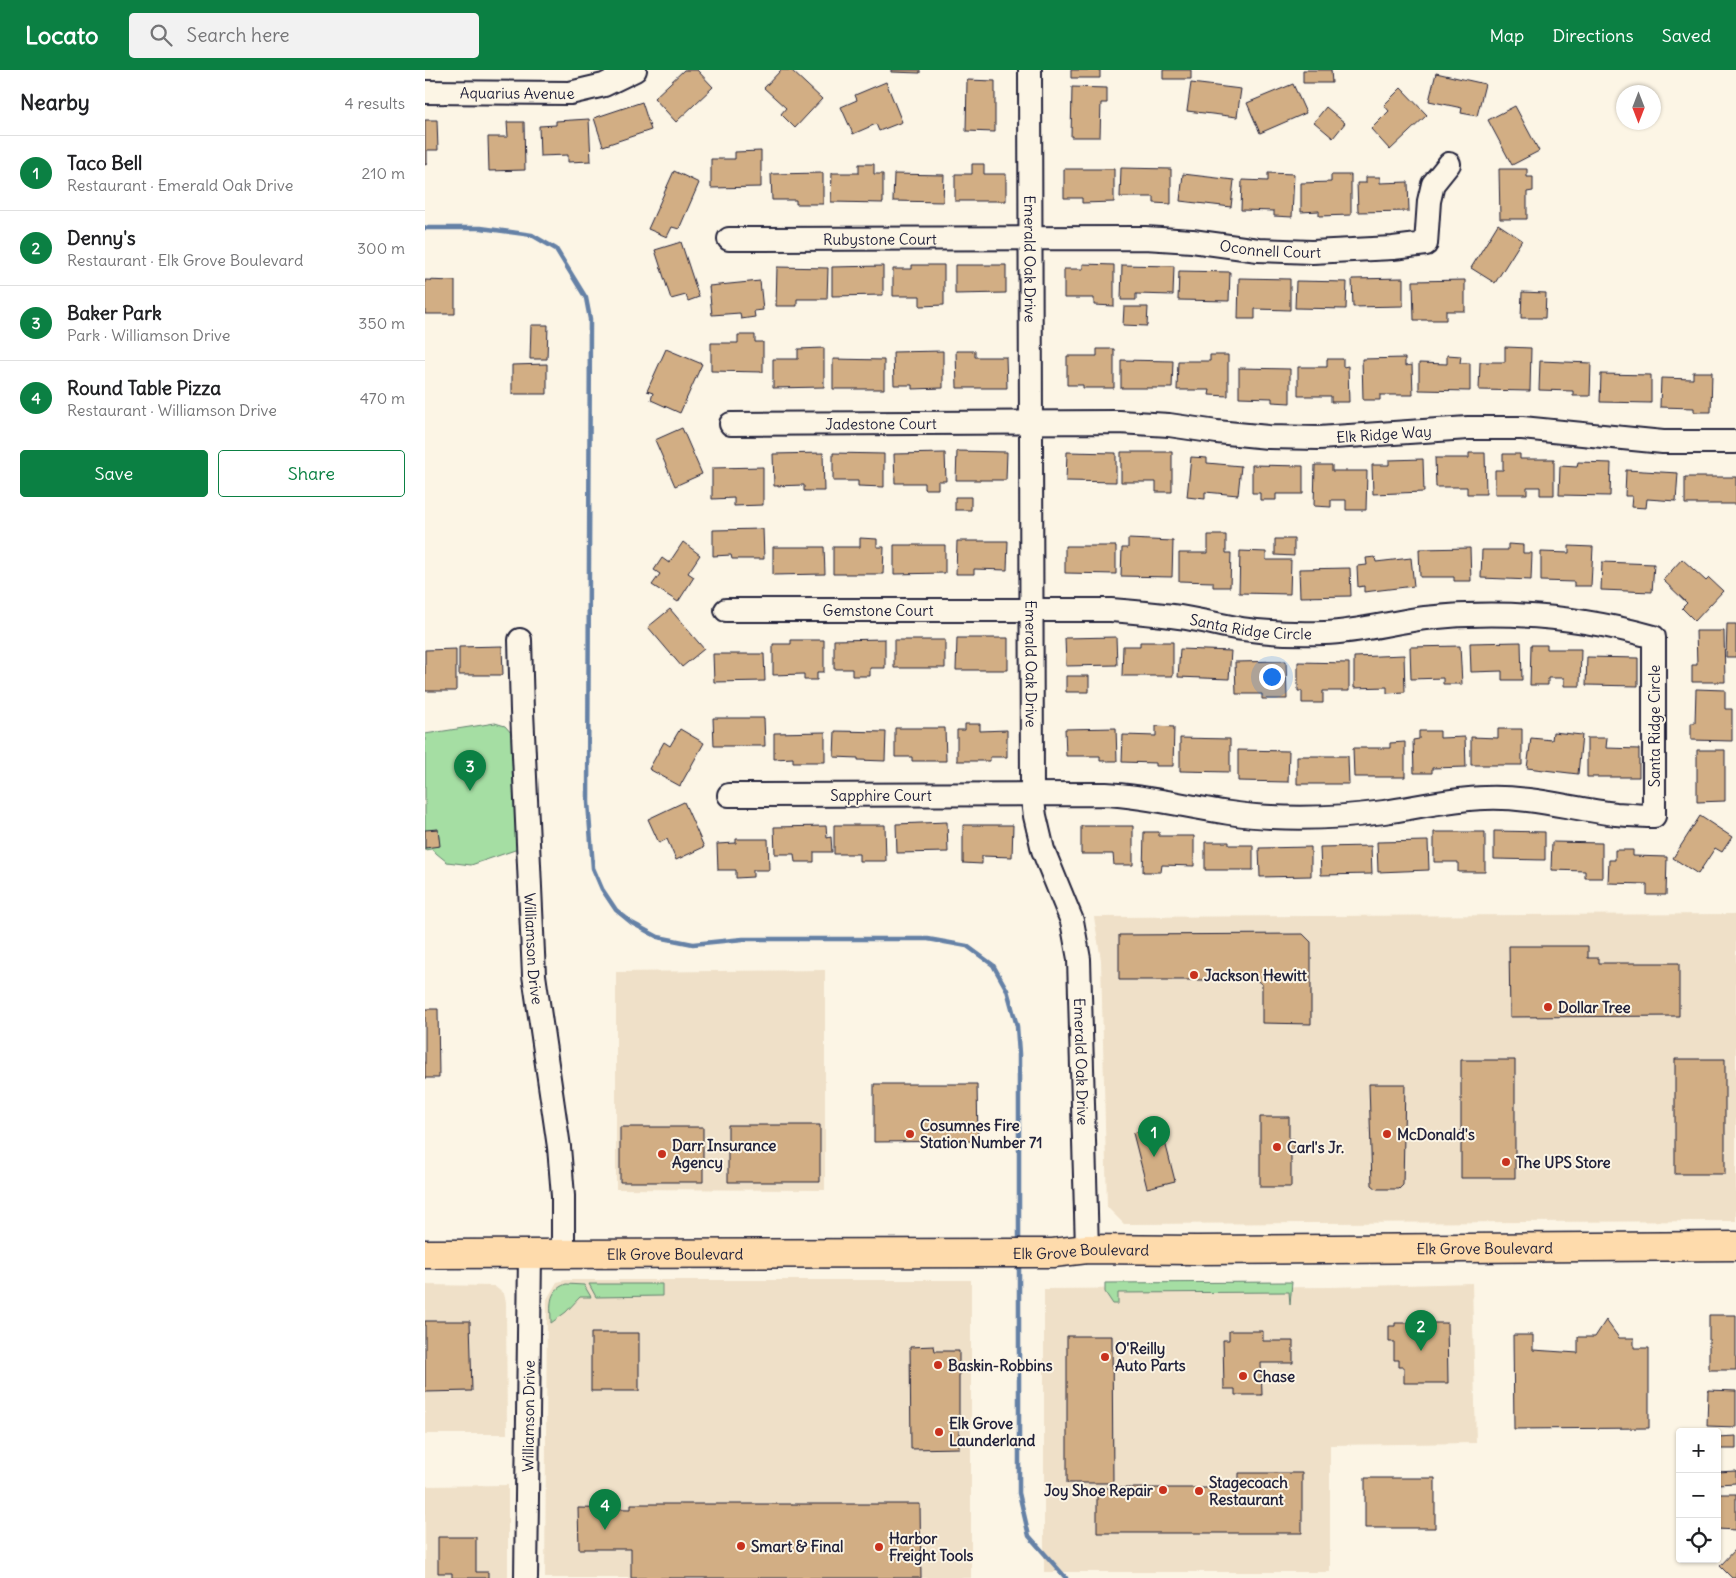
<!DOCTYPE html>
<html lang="en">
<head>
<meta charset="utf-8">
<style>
	body { margin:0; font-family:Delius,sans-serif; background:#f2f2f2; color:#202124 }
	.controls { position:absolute; right:15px; bottom:15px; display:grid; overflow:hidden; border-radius:5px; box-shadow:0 1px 4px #0004 }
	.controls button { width:45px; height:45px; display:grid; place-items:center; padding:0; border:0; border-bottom:1px solid #e0e0e0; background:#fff; color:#202124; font:25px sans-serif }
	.compass { position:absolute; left:1191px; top:15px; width:45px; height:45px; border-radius:50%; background:#fff; box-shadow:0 1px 4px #0004; rotate:180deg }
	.you { position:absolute; left:846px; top:606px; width:18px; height:18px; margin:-12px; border:4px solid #fff; border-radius:50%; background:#1a73e8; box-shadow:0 0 0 8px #1a73e833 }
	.badge { display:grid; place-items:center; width:32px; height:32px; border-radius:50%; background:#0b8043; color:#fff; font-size:16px; font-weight:700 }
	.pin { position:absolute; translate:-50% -41px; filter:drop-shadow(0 1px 2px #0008) }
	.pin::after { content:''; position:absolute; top:26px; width:18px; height:15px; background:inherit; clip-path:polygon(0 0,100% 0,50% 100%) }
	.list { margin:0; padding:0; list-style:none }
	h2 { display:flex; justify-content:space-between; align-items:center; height:65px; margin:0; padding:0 20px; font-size:21px }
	h2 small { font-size:16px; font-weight:400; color:#757577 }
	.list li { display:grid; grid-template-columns:32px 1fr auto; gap:15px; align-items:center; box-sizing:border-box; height:75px; padding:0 20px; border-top:1px solid #e0e0e0 }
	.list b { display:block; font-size:19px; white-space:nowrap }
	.list p { margin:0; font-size:16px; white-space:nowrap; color:#757577 }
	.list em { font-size:16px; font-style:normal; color:#757577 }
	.actions { display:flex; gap:10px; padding:15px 20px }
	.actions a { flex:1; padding:11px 0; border:1px solid #0b8043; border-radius:5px; text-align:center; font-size:18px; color:#0b8043 }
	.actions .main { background:#0b8043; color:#fff }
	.icon { flex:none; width:28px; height:28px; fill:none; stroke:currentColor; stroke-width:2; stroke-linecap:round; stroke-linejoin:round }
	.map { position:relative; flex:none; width:1311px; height:1508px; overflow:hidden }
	header { display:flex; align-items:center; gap:30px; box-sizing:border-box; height:70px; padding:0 25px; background:#0b8043; color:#fff }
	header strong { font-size:24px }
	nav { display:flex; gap:28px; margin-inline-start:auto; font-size:18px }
	.search { width:350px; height:45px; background:#f2f2f2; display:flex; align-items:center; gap:12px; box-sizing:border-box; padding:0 18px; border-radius:5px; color:#757577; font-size:19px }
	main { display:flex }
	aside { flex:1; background:#fff }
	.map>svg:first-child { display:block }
	.built { fill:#efe0c8 }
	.green { fill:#a5dea3; stroke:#64806f }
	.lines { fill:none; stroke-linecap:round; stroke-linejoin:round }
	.stream { stroke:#6581a6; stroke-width:4.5 }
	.building { fill:#d2ae84; stroke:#22223b }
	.minor-casing { stroke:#22223b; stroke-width:26 }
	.major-casing { stroke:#22223b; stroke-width:31 }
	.minor { stroke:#fcf5e5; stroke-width:22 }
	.major { stroke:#fedbac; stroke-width:28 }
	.poi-dot { fill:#c8321e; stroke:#fcf5e5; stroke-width:2 }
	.labels { text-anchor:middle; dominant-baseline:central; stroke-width:4; stroke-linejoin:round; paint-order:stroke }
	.street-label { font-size:15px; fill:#22223b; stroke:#fcf5e5 }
	.poi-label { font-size:15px; font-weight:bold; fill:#22223b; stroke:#fcf5e5; text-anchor:start }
</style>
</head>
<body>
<header>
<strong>Locato</strong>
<div class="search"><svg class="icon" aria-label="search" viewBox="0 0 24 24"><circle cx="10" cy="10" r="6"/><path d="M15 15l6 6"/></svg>Search here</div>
<nav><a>Map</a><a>Directions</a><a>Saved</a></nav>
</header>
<main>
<aside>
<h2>Nearby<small>4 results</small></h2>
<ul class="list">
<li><span class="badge">1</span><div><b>Taco Bell</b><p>Restaurant · Emerald Oak Drive</p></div><em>210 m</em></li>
<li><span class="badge">2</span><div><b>Denny's</b><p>Restaurant · Elk Grove Boulevard</p></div><em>300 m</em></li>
<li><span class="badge">3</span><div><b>Baker Park</b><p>Park · Williamson Drive</p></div><em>350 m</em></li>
<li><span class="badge">4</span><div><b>Round Table Pizza</b><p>Restaurant · Williamson Drive</p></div><em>470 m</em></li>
</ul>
<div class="actions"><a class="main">Save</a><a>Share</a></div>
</aside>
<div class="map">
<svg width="1311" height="1508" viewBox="0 0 1311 1508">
	<rect width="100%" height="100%" fill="#fcf5e5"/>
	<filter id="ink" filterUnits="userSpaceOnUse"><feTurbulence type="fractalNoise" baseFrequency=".02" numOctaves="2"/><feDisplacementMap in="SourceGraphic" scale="10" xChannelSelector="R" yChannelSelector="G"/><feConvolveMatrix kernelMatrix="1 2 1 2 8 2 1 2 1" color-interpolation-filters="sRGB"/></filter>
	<g filter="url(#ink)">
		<path class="built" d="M1311,844V1151L699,1154L682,1137L676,890L669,847Z
			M400,900V1120L191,1119V902Z
			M141,1210H546V1508H120L122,1229L132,1212Z
			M1047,1213L1051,1373L905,1375V1502H619V1219L906,1217Z
			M0,1215L69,1216L79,1224L81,1232L82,1364H0Z
			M83,1415V1508H0V1416Z"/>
		<path class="green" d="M70,653L80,656L87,664L93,779L46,795L22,792L6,779L0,780V664Z
			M867,1212L865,1235L864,1222L693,1223V1234H688L680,1222V1213Z
			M141,1214L159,1215L166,1227H155L141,1242L126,1253C126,1237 122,1221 141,1214Z
			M164,1214H237V1226L171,1227Z"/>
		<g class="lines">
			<path class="stream" d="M0,158H56L107,165L131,179L161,228L165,249L163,732L168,798L177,819L191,840L207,853L233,867L268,874L318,869H503L542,876L568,895L582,920L592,956L594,984V1174
				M594,1192V1423L604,1466L641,1508"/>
		</g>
		<path class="building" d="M259,0H272L288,17L251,52L229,28Z
			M356,0H366L397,29L370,58L356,44L361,38L339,18Z
			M466,0H495V3L466,2Z
			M646,0H675V8H646Z
			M738,0H766V9H738Z
			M878,0H906L907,13H878Z
			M1011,3L1060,14L1052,46L1036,43L1037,38L1004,31Z
			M542,10L570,11V62L541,61Z
			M461,12L477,52L454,61L451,54L428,64L416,37L432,30L430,25Z
			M766,13L816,19L812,47L762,41Z
			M868,14L881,43L835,63L822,33Z
			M647,17L682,18V33H676L675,67H646Z
			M976,18L1002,45L965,80L946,59L964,41L959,35Z
			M217,32L226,60L178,76L169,48Z
			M1090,36L1114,81L1087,95L1063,50Z
			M901,37L920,53L908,68L889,52Z
			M164,49L166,91L143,92V85L115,86L114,56L131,55V51Z
			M0,50H12L13,80H2V94L0,95Z
			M82,52H99L100,100L64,101L63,67H83Z
			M336,81V117L286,118V89H310V82Z
			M434,94H449V104H458V133L406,132L407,103H434Z
			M547,94H559V104H581V131H530V104H547Z
			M696,98L746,99V134L729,133V127H695Z
			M639,99H689V132L657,133V128H639Z
			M1074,99H1102V107H1108V121L1102,122V149H1075Z
			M249,101L274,113L254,159L247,157L242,167L223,159Z
			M398,103V134H371V130H347L346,104Z
			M843,103L869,104L867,147L849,146V141L816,140L817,110L843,111Z
			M469,104L519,105L518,132L468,131Z
			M758,104L809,110L806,137L755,131Z
			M906,105H926V145L894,146V141L876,142V113L906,112Z
			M941,107H955V113L983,112L984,141L933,142L932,113H941Z
			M1073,154L1097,170L1070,213L1046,198Z
			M256,172L274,227L263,231L261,225L246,229L230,180Z
			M658,194L689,195V236L669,235V228H639V199H658Z
			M487,195H519V235L495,236V226H468V199H487Z
			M530,195H581V223L530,224Z
			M697,195L749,196L748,225L711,224V230H696Z
			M458,196V225L407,226V197Z
			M352,197L403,198L402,229H372V236H351Z
			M754,201L805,202L804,231L753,230Z
			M814,208L865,209V240L830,239V249H813Z
			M978,208V236L928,237L927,209Z
			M0,210L30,211V244H0Z
			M1040,210V241H1021V250H989L988,211Z
			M335,211L338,240L329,241L330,247L316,249L315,243L287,245L284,216Z
			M871,211L922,212L921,239L870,238Z
			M1097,222L1121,223L1120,248H1096Z
			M699,237H723L722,256L698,255Z
			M106,255H123L122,289H105Z
			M313,265H330V272H338V302L286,301V273H313Z
			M1080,277L1106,278L1105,321L1054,320L1055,292H1080Z
			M399,278V317L348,318V289H373V279Z
			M241,279L277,294L255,343L226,330L228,323L222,321Z
			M672,279H689V318H658V315H642V286H672Z
			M518,281V318L487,319V315H469L468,282Z
			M531,281H550V287H581L582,318H532Z
			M785,285H803V326L784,325L785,320H752L753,291H785Z
			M1022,285L1036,286L1035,293H1045V321L994,320V293L1022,294Z
			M980,288V296L987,295L988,325H955V330H938L937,289Z
			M408,289L459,290V319H408Z
			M902,289H918V297L923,296L924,332H906V326H873V297H902Z
			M696,290L748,291L747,318H696Z
			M1115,291L1166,293L1165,326H1148V321L1114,320Z
			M122,294V324H87V295Z
			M814,298L865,299V333L847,332V328L814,327Z
			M1268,302H1287L1286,342H1269V338L1235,337L1236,308L1268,309Z
			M1176,304L1226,305V333L1175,332Z
			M257,358L277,404L250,416L230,370Z
			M532,381L582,382L581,410H531Z
			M642,382L691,383V412L641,411Z
			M696,382H747V422H731V412H696Z
			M398,383L399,421H379V415L349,416L348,384Z
			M408,383L459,384V417L433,416V411H408Z
			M520,383L521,411H513V419H499V413H470L469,384Z
			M1044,383H1060L1061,424H1042V417H1011L1010,388H1044Z
			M1078,384H1095V389H1129V425H1115V417H1102V424H1070V400H1078Z
			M766,387L782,388V393L816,396L813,425L780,422V429L762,427Z
			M998,389L999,422L948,424L947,395H964V390Z
			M1153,392L1186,393L1185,426L1134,425L1135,396L1152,397Z
			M827,395L878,396V424H851V430H835V423H827Z
			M890,395H907V401H942L941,440H921V430H906V437L889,436Z
			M338,397V435L309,436V428L287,429V398Z
			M1201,400L1253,403L1251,431L1222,429L1221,438L1206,437L1207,426H1200Z
			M1260,407H1311V434H1260Z
			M530,427H546V440H530Z
			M338,459L339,489H307L306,485L288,486V460Z
			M783,465H801V483H806L805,517H788V512L754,511V483H783Z
			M435,468L452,469V477H459L458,504H408V477H435Z
			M703,469L748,471L747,507L696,506L697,478H703Z
			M850,469H869V486L850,485Z
			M532,471H583L582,500L549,499V504H531Z
			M258,472L275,485L263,503L269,507L253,532L227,515L235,504L229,500L237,488L244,493Z
			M1083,474L1098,475V483H1107L1106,510L1056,508L1057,480H1083Z
			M469,475H520V503L469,504Z
			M640,476H691V504L640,503Z
			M1144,476L1168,477L1166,516H1149V512L1116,511V482L1144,483Z
			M348,477H399L400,504L348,505Z
			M1045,478L1046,511H1029V507H995L994,479Z
			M815,481L841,482V490H866L865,524L814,523Z
			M950,487L951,492L986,488L989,516L939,522V516L933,517L932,496L942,495L941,488Z
			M1257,489L1281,511L1284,508L1298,521L1270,551L1257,538L1262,533L1238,510Z
			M1177,492L1229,494L1227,522L1176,520Z
			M925,498L926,526L875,527L874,499Z
			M245,539L279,579L257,597L223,557Z
			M1302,554H1311V587H1301Z
			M1271,561H1299L1300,612H1267V595H1272Z
			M691,567L692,595L641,596L640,568Z
			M532,568H583V600H531Z
			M460,569V598H445V606H427V599H409V570Z
			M366,570H399V602H392V610H379V604L348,605V574H366Z
			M469,570H520V598H469Z
			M715,572H748V606H697L698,576H715Z
			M1096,572L1097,610H1077V601L1046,602L1045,573Z
			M1106,575H1122V579H1156L1155,616H1139V608H1123V615H1105Z
			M77,576L78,605H34V577Z
			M1035,576L1037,614H1018V608L986,609L985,577Z
			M31,579V621H0V580Z
			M755,579L806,581L804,609L753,607Z
			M288,584H339L340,611L289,612Z
			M979,585L980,622L962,623V617L929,618V587Z
			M1162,587L1213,588V616L1161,615Z
			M861,591L862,629H837V624H811L810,592Z
			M873,592L924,593V621H898V633H877V621H873Z
			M641,606H664V622H641Z
			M1271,619L1300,620V639H1307V671L1266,670V653H1270Z
			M288,648H339L340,676H289Z
			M540,654H555V661L582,660V687H565V691H532V660H540Z
			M731,656L749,657L748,696H731V693L697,692L698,665L731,666Z
			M470,658H520L521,691H487V687H470Z
			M691,658L692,691H675V686H641L640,659Z
			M255,659L279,673L255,716L224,699L239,672L245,676Z
			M1073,659H1097V695H1046V667L1073,668Z
			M410,661L461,662L460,691L433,690V688L409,687Z
			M994,661H1015V668L1040,667L1041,697L1007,698V703H989L988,670L994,669Z
			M400,662V692H368V688L349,689V663Z
			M1128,662L1157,665L1153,704L1102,698L1106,668L1127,670Z
			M755,668L805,669V702L755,701Z
			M1162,668H1182L1181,678L1214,679V707H1162Z
			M980,672V707H929L928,678H965V673Z
			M813,680L864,681L863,712L813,711Z
			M1272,680H1300V731L1272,732Z
			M872,686H923L924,714H872Z
			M259,732L279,777L251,790L242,769L234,773L223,749Z
			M1275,746L1307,767L1297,782L1290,778L1273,804L1248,788Z
			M522,752L523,782L472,783L471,754Z
			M409,755H460L461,791H434V784H409Z
			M538,755H588L587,787L557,786V794L538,793Z
			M401,756L402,768L406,767L407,782H389V792H370L369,784H350L349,757Z
			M656,756H708V795H689L688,784H656Z
			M13,759L15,776L0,778V760Z
			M1069,761L1120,762V790L1069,789Z
			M719,762H734V766H769V796L737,795L736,802H718Z
			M1009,762H1060V802H1033V792H1009Z
			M311,769H343L344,800H328V807L311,808V800H293L292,774L311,773Z
			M1003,771L1004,800L953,802L952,772Z
			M780,772H804V775H828V800H780Z
			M1127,772L1177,773V808H1160V801L1126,800Z
			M946,776L947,804L896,805L895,777Z
			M886,777V806L835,807L834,778Z
			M1190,780H1208V786L1242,787L1241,825H1222V814L1183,813L1184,790H1190Z
			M878,864L886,872V954L837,953V914L831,910H694V865Z
			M1084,876H1163V888H1174V893H1254V946L1085,947Z
			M0,939H13L14,1008H0Z
			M1250,989H1300V1104H1250Z
			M1036,990H1090V1108H1036Z
			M449,1014H552L553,1071L449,1072Z
			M944,1014H980L978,1115L974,1119H952L947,1115Z
			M835,1047H864V1069H869V1085H866V1117H835Z
			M303,1055H395V1112H303Z
			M736,1056L750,1111L722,1118L708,1063Z
			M195,1057H278V1112H195Z
			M1284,1245H1311V1300H1284Z
			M1181,1250L1194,1268H1209V1278H1224V1358L1089,1359L1088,1265H1108V1280L1153,1283V1267H1170Z
			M0,1251H45L47,1321L0,1322Z
			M970,1253H1022L1023,1313H979V1297H974V1290H969V1272H964V1256H970Z
			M804,1261H838V1271H868V1293H836L837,1325H810V1319H799L798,1270H804Z
			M166,1263H214V1321H166Z
			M642,1266H687L688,1413H642Z
			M509,1276L510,1281H534V1378L486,1379L485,1277Z
			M1283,1320L1311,1321V1357L1282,1356Z
			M1311,1366V1379H1292V1367Z
			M1311,1401V1413L1292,1414V1402Z
			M814,1403H877V1463H672V1418H814Z
			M940,1408H1010V1458H940Z
			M1292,1424H1311V1460L1292,1459Z
			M206,1434H495L496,1508H206V1479H154L153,1438L206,1439Z
			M13,1467H51V1502H63V1508H27V1503H13Z
			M1311,1479V1508H1307L1295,1496Z"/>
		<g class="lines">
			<g class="minor-casing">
				<g id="minor">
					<path id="s1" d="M605,0L607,724L610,746L618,780L647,851L654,889L662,1179"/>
					<path id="s2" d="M0,22L145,23L179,15L210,0"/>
					<path id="s3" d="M304,169L720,168L767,171L833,180L887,182L968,178L1001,174L1004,131L1008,114L1024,94"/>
					<path id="s4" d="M306,354L694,352L744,355L792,362L843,367L894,368L1043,358H1097L1238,372H1311"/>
					<path id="s5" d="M301,540H686C711,542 736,544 761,548C780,551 798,556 817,559C844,563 872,564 900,563C934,562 967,552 1000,548C1078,540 1154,546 1229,567V746C1217,746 1204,745 1191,744C1147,739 1105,726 1060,728C1026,729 993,737 959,742C921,747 884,749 846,747C790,745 736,727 681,724L304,725"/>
					<path id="s6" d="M95,570L97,641L109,905L134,1077L138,1126V1184"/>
					<path id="s7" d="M101,1508L105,1184"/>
				</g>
			</g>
			<g class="major-casing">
				<g id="major">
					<path id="s8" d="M0,1184L628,1183L662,1179L771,1180L1311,1176"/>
				</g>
			</g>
			<use href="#minor" class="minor"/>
			<use href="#major" class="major"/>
		</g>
	</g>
	<g class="poi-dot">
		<circle cx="769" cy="905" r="5"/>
		<circle cx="1123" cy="937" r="5"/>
		<circle cx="485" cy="1064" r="5"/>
		<circle cx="962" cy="1064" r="5"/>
		<circle cx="852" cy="1077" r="5"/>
		<circle cx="237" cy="1084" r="5"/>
		<circle cx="1081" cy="1092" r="5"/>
		<circle cx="680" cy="1287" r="5"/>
		<circle cx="513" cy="1295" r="5"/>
		<circle cx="818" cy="1306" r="5"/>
		<circle cx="514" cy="1362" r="5"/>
		<circle cx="738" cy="1420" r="5"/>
		<circle cx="774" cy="1421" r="5"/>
		<circle cx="316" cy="1476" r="5"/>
		<circle cx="454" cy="1477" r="5"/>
	</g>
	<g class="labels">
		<g class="street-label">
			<text stroke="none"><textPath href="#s2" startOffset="92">Aquarius Avenue</textPath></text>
			<text stroke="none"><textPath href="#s3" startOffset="151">Rubystone Court</textPath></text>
			<text stroke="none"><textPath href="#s3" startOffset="542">Oconnell Court</textPath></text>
			<text stroke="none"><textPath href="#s1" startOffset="189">Emerald Oak Drive</textPath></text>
			<text stroke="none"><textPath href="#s4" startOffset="150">Jadestone Court</textPath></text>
			<text stroke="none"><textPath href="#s4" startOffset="654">Elk Ridge Way</textPath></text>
			<text stroke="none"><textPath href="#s5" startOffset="152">Gemstone Court</textPath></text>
			<text stroke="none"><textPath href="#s5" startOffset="526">Santa Ridge Circle</textPath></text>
			<text stroke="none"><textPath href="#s1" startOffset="594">Emerald Oak Drive</textPath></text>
			<text transform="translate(1229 656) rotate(-90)">Santa Ridge Circle</text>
			<text x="456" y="725">Sapphire Court</text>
			<text stroke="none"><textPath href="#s6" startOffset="309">Williamson Drive</textPath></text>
			<text stroke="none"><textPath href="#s1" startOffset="999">Emerald Oak Drive</textPath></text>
			<text stroke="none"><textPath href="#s8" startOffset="1060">Elk Grove Boulevard</textPath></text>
			<text stroke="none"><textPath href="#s8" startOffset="656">Elk Grove Boulevard</textPath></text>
			<text stroke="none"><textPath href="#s8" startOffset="250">Elk Grove Boulevard</textPath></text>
			<text stroke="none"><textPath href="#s7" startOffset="162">Williamson Drive</textPath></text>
		</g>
		<g class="poi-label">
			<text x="779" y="905">Jackson Hewitt</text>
			<text x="1133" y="937">Dollar Tree</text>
			<text x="495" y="1055">Cosumnes Fire<tspan x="495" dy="17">Station Number 71</tspan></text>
			<text x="972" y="1064">McDonald's</text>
			<text x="247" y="1075">Darr Insurance<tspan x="247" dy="17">Agency</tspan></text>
			<text x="862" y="1077">Carl's Jr.</text>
			<text x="1091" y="1092">The UPS Store</text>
			<text x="690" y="1278">O'Reilly<tspan x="690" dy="17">Auto Parts</tspan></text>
			<text x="523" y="1295">Baskin-Robbins</text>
			<text x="828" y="1306">Chase</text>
			<text x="524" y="1353">Elk Grove<tspan x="524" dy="17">Launderland</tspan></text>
			<text x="784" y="1412">Stagecoach<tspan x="784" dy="17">Restaurant</tspan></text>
			<text x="728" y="1420" text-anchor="end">Joy Shoe Repair</text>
			<text x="464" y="1468">Harbor<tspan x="464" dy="17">Freight Tools</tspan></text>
			<text x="326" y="1476">Smart &amp; Final</text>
		</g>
	</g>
</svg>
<div class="controls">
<button>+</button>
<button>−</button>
<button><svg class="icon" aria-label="locate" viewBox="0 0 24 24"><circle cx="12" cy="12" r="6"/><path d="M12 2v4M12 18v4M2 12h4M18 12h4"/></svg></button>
</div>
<svg class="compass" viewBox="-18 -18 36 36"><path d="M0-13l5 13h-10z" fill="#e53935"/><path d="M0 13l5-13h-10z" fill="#757577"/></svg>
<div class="you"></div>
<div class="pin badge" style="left:729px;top:1087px">1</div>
<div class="pin badge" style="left:996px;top:1281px">2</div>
<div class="pin badge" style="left:45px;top:721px">3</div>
<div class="pin badge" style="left:180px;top:1460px">4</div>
</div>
</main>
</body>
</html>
